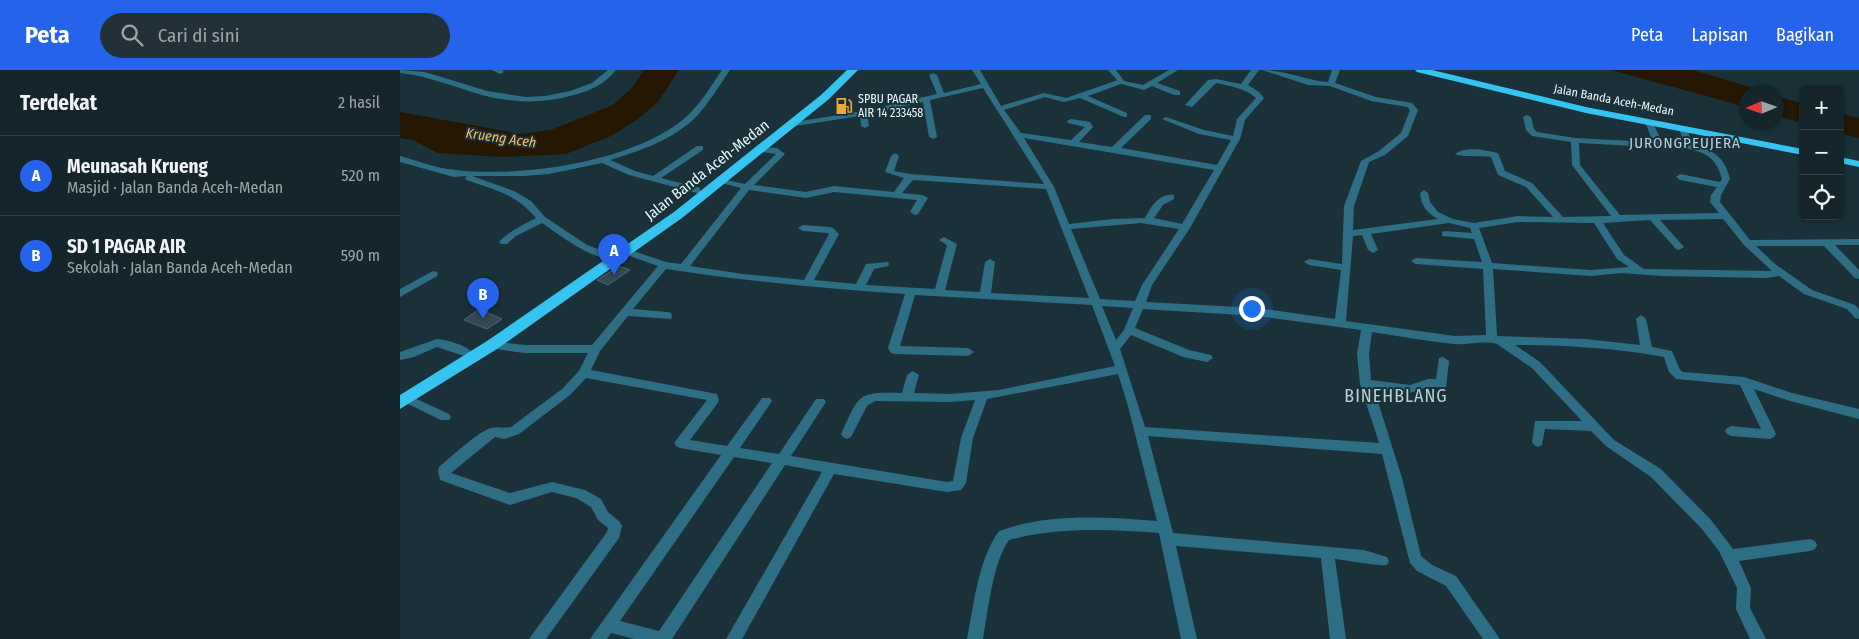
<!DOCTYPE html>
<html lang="id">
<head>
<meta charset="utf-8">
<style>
	body { margin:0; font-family:"Fira Sans Condensed",sans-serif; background:#213137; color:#f1f3f6 }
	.controls { position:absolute; right:15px; top:15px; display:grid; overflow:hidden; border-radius:8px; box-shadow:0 1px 4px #0004 }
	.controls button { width:45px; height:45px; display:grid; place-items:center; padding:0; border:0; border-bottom:1px solid #334247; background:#14252b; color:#f1f3f6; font:25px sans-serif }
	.compass { position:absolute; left:1339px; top:15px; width:45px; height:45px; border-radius:50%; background:#14252b; box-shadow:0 1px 4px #0004; rotate:268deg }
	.you { position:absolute; left:851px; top:238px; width:18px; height:18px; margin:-12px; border:4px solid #fff; border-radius:50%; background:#1a73e8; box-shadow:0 0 0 8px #1a73e833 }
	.badge { display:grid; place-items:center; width:32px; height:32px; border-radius:50%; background:#2563eb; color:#fff; font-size:16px; font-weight:700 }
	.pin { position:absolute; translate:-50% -41px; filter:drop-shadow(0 1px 2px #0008) }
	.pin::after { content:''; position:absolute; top:26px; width:18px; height:15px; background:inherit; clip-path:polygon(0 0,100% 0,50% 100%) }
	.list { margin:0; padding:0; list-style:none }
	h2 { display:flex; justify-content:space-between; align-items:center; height:65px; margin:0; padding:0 20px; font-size:21px }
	h2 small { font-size:16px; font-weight:400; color:#9da5a9 }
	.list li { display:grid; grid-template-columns:32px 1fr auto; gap:15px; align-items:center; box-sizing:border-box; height:80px; padding:0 20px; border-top:1px solid #334247 }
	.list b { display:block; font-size:19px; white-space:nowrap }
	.list p { margin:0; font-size:16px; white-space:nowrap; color:#9da5a9 }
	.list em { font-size:16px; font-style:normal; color:#9da5a9 }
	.icon { flex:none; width:28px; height:28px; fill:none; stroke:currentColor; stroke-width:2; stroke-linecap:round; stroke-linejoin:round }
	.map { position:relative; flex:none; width:1459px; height:569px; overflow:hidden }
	header { display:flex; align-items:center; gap:30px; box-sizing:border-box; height:70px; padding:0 25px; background:#2563eb; color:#fff }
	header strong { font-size:24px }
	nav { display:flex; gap:28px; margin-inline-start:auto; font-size:18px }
	.search { width:350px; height:45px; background:#213137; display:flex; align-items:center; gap:12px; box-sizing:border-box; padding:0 18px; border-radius:28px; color:#9da5a9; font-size:19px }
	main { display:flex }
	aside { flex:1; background:#14252b }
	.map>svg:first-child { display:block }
	.water { fill:#251702 }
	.building { fill:#334a53; stroke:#4c646e }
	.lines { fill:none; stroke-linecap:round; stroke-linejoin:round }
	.minor { fill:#2e6e85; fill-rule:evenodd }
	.highway { fill:#35c4f0; fill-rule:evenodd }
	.labels { text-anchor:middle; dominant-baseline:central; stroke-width:4; stroke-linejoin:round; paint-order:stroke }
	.far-poi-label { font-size:12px; fill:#e9f6fc; stroke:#1a3139; text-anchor:start }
	.far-street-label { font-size:12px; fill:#e9f6fc; stroke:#1a3139 }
	.far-water-label { font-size:14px; font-style:italic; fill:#ffbf5f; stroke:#1a3139 }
	.far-quarter-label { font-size:15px; letter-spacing:1px; fill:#b8d2dd; stroke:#1a3139 }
	.street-label { font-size:15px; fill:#e9f6fc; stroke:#1a3139 }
	.quarter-label { font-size:18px; letter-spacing:1px; fill:#b8d2dd; stroke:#1a3139 }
</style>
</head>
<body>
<header>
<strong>Peta</strong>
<div class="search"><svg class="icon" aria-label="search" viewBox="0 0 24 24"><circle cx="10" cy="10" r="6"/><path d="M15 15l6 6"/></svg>Cari di sini</div>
<nav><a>Peta</a><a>Lapisan</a><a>Bagikan</a></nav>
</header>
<main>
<aside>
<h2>Terdekat<small>2 hasil</small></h2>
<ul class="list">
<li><span class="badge">A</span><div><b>Meunasah Krueng</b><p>Masjid · Jalan Banda Aceh-Medan</p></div><em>520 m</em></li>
<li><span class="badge">B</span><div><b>SD 1 PAGAR AIR</b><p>Sekolah · Jalan Banda Aceh-Medan</p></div><em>590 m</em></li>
</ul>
</aside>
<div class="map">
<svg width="1459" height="569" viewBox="0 0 1459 569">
	<rect width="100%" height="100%" fill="#1a3139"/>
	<path class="water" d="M244,0H279L258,32L238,49L211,66L166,84L103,87L38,83L13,70L0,68V42L121,64L151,60L213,35L232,18Z
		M1211,0H1293L1366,22H1346V37Z
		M1376,26L1403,34V53L1377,46Z
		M1440,44L1459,48V68L1440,63Z"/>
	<path class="building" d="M219,196L230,200L208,215L197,210Z
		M79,239L102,249L87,259L64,250Z"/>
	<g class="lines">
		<path class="minor" d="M0,0L25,2L87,21L126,27L145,26L170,21L192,13L208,0H216C205,14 190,21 174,25C143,34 113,33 82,25C54,17 29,6 0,3Z
			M92,0H102L104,2L100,4Z
			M322,0H330C319,16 309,33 296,47C274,69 240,81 210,90L235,101L253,106L297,76H303V80L261,108L300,118V122L297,123L229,105L202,93L149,104L124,106H72L114,121L131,131L145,147L187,175L212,184L214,186L212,188C194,192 157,163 142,153L116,166L107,174H101L99,172C109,161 123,155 136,148C116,124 95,120 66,110L65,108L67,106L54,107L0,92V86C16,90 32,97 48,99C114,109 233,93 285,48C300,35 311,16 322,0Z
			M572,0H580L601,36L644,23L666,28L715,11L717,10L708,0H716L724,11L743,15L769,0H778L757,13L780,21V25H774L752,16L744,20L721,14L688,26L727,43V47H724L680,28L664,32L645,27L604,40L621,63L671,70L685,57L668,53L667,51L671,49L690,52L693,57L679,72L712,77L745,45H751V49L721,78L817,95L831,70L799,64L762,49L766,47L804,60L833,66L837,49L856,28C845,18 830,16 816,13L792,37L785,35L808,10L816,9L841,14L851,0H859L848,15L859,22L864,28L845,50L840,69L790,158L752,215L746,232L857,238L935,249L941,200L909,195L904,192L909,189L942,194L944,136L961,91L979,81L1001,63L1010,40L1007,37L971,31L930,16L908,15L862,0C885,0 905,10 928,12L932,0H940L935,13L976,27L1012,33L1018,40L1008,66L985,85L969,92L954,136L953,160L1038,149C1027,143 1021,136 1020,123L1024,120L1028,123L1030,132L1038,142L1053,149L1074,153L1118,146L1153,147L1126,117L1098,105L1091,87C1083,86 1058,87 1055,84C1066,76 1085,80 1098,83L1105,101L1132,113L1163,147L1211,146L1172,95L1171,72L1132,66L1126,60L1123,47L1127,45L1131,47L1134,59L1137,62L1175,68L1253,72L1245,52L1249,50L1253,52L1262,73L1284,74L1279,58L1286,56L1293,75C1314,80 1325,88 1330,109L1321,125L1320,132L1350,170L1459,169V175H1435L1459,200V209L1455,208L1424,176H1356L1375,194L1412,220L1455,235L1459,239V249L1455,248L1447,239L1404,224L1379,206L1367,208L1261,206L1221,203L1191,206L1093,199L1097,266L1185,269L1240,275L1236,249L1241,245L1246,249L1252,277L1272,281L1280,300L1283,302L1344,307L1392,323L1459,339V349L1390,331L1354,319L1376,364L1374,367L1370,369L1331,366L1327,364L1325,361L1327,358L1331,356L1361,359L1340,315L1276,309L1269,302L1264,287C1214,278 1165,275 1115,275L1140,292L1214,370L1261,399L1311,450L1333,479L1410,469L1415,471L1417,475L1415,479L1410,481L1339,491L1351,518L1350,538L1366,569H1350L1336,539L1337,518L1319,481L1301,458L1251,407L1206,376L1191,361L1145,359L1142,375L1138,377L1134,375L1132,372L1135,351H1182L1132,298L1097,274C1087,270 1066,275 1054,274C1027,271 999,266 972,262L969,284L971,310L1010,315L1028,309H1036L1039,288L1043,287L1049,291L1046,317H1028L1010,323L974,319L1002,408L1021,486L1032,495L1056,506L1100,569H1083L1046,516L1017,501L1010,493L982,384L748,366L773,463L964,480L987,487L989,491L987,495C982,497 945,490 935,489L946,569H930L921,488L776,476L797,569H781L759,463C709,459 657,457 609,470C593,492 588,541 583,569H567C574,534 578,490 599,461C648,443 705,447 757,451L728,336L718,304L587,329L573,368L566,413L561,420L547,422L434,404L342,569H326L422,402L385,395L272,569H234L211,563L207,569H190L321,385L280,378L276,376L274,373L307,330L186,308L170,325L119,364L104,369L95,367L51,403L110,423L152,412L185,420L201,429L208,442L220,452L222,456L219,468L146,569H129L207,462L208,458L198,450L191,437L176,428L152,422L110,435L40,410L38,401L39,397C50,388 79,361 91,358C98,356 104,359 111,357L162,319L179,301L188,283H124L88,278L86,275L88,272L92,271L124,275H192L258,196L224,184L222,182L224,180L227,179L266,192L281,194L341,118L317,112V108L345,114L376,84L355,81V77L377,78L385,84L354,115L406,122L434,116L494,122L504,108L485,102L491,86L495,83L499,86L494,101L510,104L644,114L583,18L530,30L537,67L533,69L529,67L523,32L467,44L469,56L465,58L461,56L460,46L389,57L385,55L389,53L463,41L537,24L529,5L533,3L537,5L544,23L581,14ZM624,68L814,100L782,154L754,148L763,135L774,129V125C759,123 751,137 745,148L712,149L669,154L654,117ZM1179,73L1289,79C1308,83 1317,90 1322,109L1320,112L1280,104L1276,107L1280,110L1317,117L1311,125L1310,132L1319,143L1220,145L1180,95ZM513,110L646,119L689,228L591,223L595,192L590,189L585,192L580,222L545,220L557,174L544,167L539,170L547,175L535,219L466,215L474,199L488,196L489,194L488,192L466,194L456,214L414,210L439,164L433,158L430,157L403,155L398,158L403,161L427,163L429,164L404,210L343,204L290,196L349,120L406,128L434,122L517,130L510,142L515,145L518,144L528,128L523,125L502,123ZM1323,149L1344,175L1372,201L1244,199L1224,185L1203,153L1250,150L1276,179L1279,180L1284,177L1260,150ZM1118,152L1194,153L1217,189L1229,197L1191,200L1092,193L1079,158ZM741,153L779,159L742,215L735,231L700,229L671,159ZM1049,153L1070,158L1072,163L1045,161L1042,162V166L1074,169L1082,192L1016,188L1011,191L1016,194L1083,199L1086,265L1055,266L946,251L953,166L962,165L968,180L973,183L978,180L971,164ZM266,199C346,211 425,219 505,224L488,278L491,283L495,284L568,286L574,282L568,278L500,276L515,225L692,235L715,296L599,320L550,324L514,323L519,305L513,301L507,305L502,323C456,322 460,324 441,364L443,367L447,369L451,367L467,336L475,331L550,332L575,330L561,368L553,411L547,412L391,386L426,332L424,329H416L379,384L340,378L372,331L370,328H362L327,376L290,370L317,334L319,331L317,324L191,300L200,281L228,246L271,249L272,246L271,243L267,242L233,239ZM702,236L733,238L724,260L716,270ZM743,239L857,246L961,260L957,284L960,314L979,373L745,357L720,279L731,265L783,287L807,292L813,288L811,285L789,280L735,258ZM334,387L372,393L259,561L220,551Z
			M33,201L37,202L38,204L37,206L0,227V219Z
			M37,269C48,270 66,275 73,283L67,287L37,277L14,287L0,290V282Z
			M8,325L49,344L51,347L49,350H41L4,332L2,329L4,326Z"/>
		<path class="highway" d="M447,0H458L429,29L282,148L97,279L0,339V325L87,271L274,142L421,25Z
			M1015,0H1032L1186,37L1403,79V85L1186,43L1017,2Z
			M1440,87L1459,91V97L1440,93Z"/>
	</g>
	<defs>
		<g id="fuel-bare" transform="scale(1.35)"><path d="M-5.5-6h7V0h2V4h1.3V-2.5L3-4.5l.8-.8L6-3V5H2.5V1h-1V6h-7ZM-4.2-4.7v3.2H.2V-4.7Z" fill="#eca93a" stroke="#1a3139" stroke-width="2.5" paint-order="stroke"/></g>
	</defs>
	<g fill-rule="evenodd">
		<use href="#fuel-bare" x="444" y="36"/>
	</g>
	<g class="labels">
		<g class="far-poi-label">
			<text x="458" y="29">SPBU PAGAR<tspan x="458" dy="14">AIR 14 233458</tspan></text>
		</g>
		<g class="far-street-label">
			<text transform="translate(1214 30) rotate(11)">Jalan Banda Aceh-Medan</text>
		</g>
		<g class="far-water-label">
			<text transform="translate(101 68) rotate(8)">Krueng Aceh</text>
		</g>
		<g class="far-quarter-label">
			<text x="1285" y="73">JURONGPEUJERA</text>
		</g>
		<g class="street-label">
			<text transform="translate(307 100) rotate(-38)">Jalan Banda Aceh-Medan</text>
		</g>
		<g class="quarter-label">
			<text x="996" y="326">BINEHBLANG</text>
		</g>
	</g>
</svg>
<div class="controls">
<button>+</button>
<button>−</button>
<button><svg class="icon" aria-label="locate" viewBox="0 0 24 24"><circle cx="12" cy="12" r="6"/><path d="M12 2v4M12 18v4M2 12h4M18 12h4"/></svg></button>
</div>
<svg class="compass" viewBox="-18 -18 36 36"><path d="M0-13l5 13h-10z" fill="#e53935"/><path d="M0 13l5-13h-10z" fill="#9da5a9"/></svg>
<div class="you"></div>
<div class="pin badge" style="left:214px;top:205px">A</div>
<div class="pin badge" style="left:83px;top:249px">B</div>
</div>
</main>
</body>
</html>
